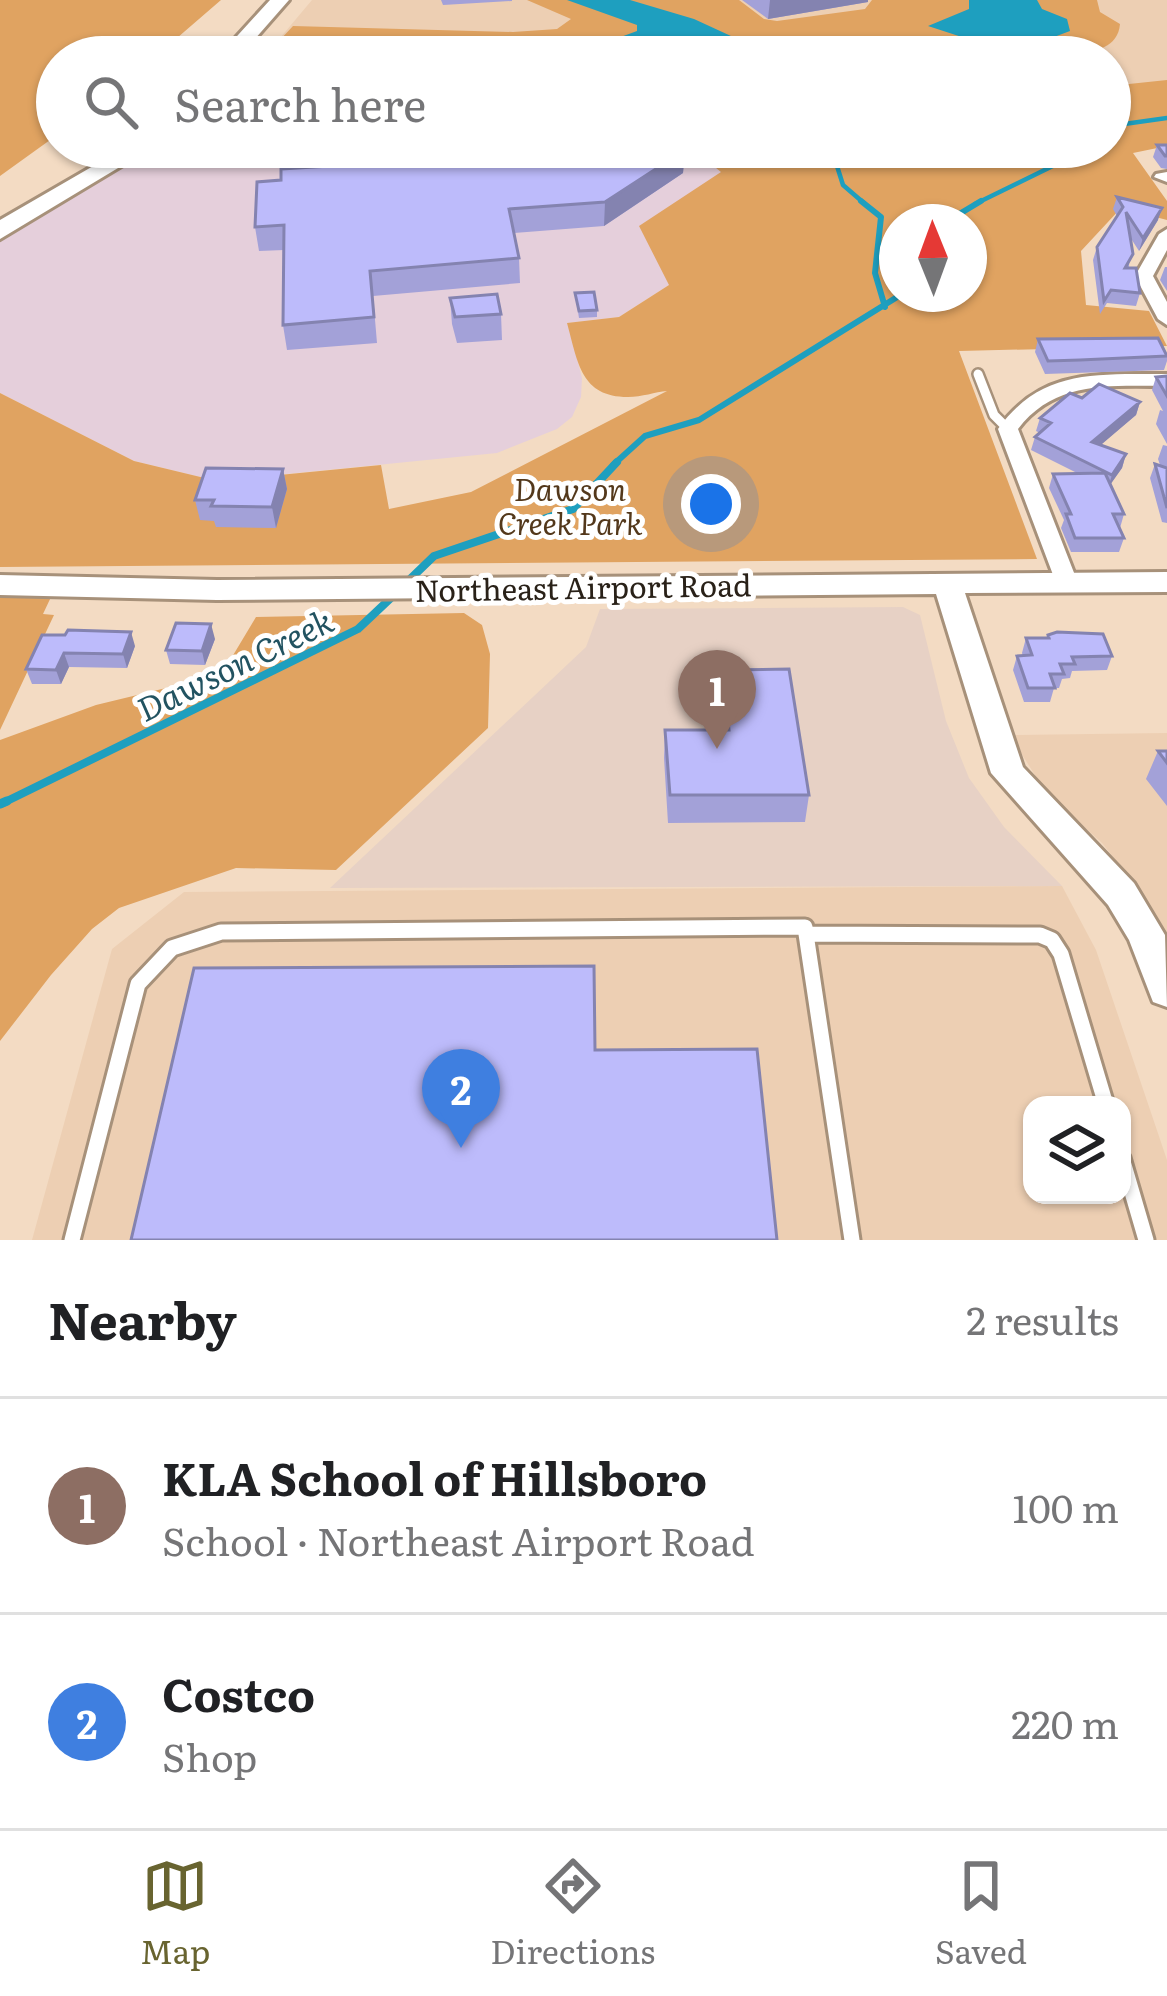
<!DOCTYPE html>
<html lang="en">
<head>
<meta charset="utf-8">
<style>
	body { margin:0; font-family:Literata,serif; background:#f6f6f6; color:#202124 }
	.controls { position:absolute; right:36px; bottom:36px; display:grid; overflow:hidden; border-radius:24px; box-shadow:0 3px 9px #0004 }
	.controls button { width:108px; height:108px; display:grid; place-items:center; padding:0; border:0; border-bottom:3px solid #e0e0e0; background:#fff; color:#202124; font:60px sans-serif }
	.compass { position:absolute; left:879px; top:204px; width:108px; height:108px; border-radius:50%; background:#fff; box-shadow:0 3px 9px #0004; rotate:359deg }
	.you { position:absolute; left:711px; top:504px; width:42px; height:42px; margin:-30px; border:9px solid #fff; border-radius:50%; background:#1a73e8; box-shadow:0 0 0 18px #1a73e833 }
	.badge { display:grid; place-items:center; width:78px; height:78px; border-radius:50%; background:#686430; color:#fff; font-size:39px; font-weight:700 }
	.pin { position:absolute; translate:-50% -99px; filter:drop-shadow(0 3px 6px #0008) }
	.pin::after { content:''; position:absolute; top:63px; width:42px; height:36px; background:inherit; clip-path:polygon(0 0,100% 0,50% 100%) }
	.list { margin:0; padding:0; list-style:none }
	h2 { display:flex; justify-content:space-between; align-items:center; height:156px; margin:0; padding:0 48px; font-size:51px }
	h2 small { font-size:39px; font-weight:400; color:#757577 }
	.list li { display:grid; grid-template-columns:78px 1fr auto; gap:36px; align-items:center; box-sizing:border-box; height:216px; padding:0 48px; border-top:3px solid #e0e0e0 }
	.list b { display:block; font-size:45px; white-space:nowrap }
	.list p { margin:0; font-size:39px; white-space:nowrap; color:#757577 }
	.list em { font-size:39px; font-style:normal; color:#757577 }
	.icon { flex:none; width:66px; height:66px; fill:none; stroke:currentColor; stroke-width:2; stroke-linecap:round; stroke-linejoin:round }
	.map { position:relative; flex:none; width:1167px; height:1240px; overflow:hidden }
	.search { position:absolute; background:#fff; box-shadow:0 3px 9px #0004; left:36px; right:36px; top:36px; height:132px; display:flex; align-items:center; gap:30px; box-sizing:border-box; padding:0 42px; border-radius:66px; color:#757577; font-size:45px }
	.sheet { height:588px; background:#fff }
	nav { display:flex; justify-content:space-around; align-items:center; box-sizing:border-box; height:168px; border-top:3px solid #e0e0e0; background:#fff; font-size:33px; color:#757577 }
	nav a { display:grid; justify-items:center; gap:6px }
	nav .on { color:#686430 }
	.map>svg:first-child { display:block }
	.built { fill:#edcfb3; fill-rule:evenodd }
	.industrial { fill:#e5cfdb }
	.education { fill:#e7d1c5 }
	.green { fill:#e0a361; fill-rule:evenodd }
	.water { fill:#1e9fbf }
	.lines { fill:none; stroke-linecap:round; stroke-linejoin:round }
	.stream-far3 { stroke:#1e9fbf; stroke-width:4.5 }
	.stream-far2 { stroke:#1e9fbf; stroke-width:6 }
	.stream-far1 { stroke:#1e9fbf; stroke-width:8 }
	.stream { stroke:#1e9fbf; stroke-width:9 }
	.service-far1-casing { stroke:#a7917a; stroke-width:14 }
	.service-casing { stroke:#a7917a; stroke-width:21 }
	.minor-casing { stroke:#a7917a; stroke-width:6 }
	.tertiary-casing { stroke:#a7917a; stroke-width:6 }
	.primary-casing { stroke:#a7917a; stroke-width:6 }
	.service-far1 { stroke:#fff; stroke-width:9 }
	.service { stroke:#fff; stroke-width:15 }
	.minor { fill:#fff; fill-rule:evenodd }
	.tertiary { fill:#fff; fill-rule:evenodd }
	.primary { fill:#fff; fill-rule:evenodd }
	.wall { fill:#a3a1d8 }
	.shaded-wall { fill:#8483b0 }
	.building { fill:#bdbbfb; stroke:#8483b0; stroke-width:3 }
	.labels { text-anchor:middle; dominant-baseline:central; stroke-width:10; stroke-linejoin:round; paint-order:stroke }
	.park-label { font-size:30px; font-style:italic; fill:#53381b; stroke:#fff }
	.street-label { font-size:30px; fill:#292118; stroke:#fff }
	.water-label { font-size:33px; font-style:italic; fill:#225361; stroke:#fff }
</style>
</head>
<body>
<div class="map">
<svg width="1167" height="1240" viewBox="0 0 1167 1240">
	<rect width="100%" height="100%" fill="#f3dbc3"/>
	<path class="built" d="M312,0H1167V85L1110,90V57H264Z
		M1167,733V946L1132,881L1102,843L1046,793L1010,735Z
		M1062,886L1096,950L1167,1160V1240H32L112,949L184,892ZM1032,1105H1122V1195H1032Z"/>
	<path class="industrial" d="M152,147H690L722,171L669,285L619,317L568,323L582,378L581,397L572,417L557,429L497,453L217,481L134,461L0,393V239Z"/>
	<path class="education" d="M903,607L920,615L946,721L969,778L1004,827L1062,886L330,888L586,647L600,609Z"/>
	<path class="green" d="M0,0H221L155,57H57V135L0,176Z
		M527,0H739L764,19L777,21L865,9L872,0H1097L1100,12L1120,24C1118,48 1096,50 1073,57H264L293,26L513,32L557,29L571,19Z
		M1167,80V146L1133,153L1167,201V220L1121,208L1081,251L1086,305L1149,311L1167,346L959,351L1037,559L0,567V393L134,461L217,481L381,465L389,509L471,492L667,391C655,392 642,397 628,397C581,397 578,363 567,323L619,317L669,285L639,226L721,172L690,147H1110V86ZM897,222H969V294H897Z
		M0,596L51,597L43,614L54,615L0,730Z
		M464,613L482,625L490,654L488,728L336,870L236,868L119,908L92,929L51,975L0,1041V740L96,705L195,681L232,657L256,617Z"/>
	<path class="water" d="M567,0H630L694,19L757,48L764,57H628L615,44L618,38L637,31V25Z
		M969,0H1037L1042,9L1067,19L1070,31L1011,53L928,26L969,9Z"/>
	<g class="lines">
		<path class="stream-far3" d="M993,57L1011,53L1010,46
			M1110,126L1167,118
			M831,147L843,185L865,204
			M975,204L1065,160L1071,147"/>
		<path class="stream-far2" d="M861,201L881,217L875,273L885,307
			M946,222L981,201
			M613,465L645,436L699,420L902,294"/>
		<path class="stream-far1" d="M405,584L434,556L573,509L617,462
			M1,804L358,629L394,595"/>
		<path class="stream" d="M0,804L7,801"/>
		<g class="service-far1-casing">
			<path id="service-far1" d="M978,374L994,415L1008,429"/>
		</g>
		<g class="service-casing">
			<path id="service" d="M806,934L852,1240
				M1122,1158L1146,1240
				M72,1240L138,984L172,948L221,932L805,927L806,934L1040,935L1052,940L1061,954L1106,1105"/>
		</g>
		<g class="minor-casing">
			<path id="minor" d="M1167,172V182L1154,177L1156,174Z
				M1167,229V250L1153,276L1167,302V325L1158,319L1135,276L1159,234Z
				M1145,374H1167V386C1112,386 1055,380 1018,429L1078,583L1074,588H1058L998,429C1037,375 1083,374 1145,374Z"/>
		</g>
		<g class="tertiary-casing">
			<path id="tertiary" d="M1167,572V592L965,593L1023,767L1134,883L1165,935L1167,1007L1153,1002L1129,940L1108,905L991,773L936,594L217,600L0,595V575L217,580Z"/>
		</g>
		<g class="primary-casing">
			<path id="primary" d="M270,0H289L239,57H218Z
				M126,147H153L0,239V220Z"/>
		</g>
		<use href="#service-far1" class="service-far1"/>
		<use href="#service" class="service"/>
		<use href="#minor" class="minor"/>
		<use href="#tertiary" class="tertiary"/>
		<use href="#primary" class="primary"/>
	</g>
	<path class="wall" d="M441,0H512V1L443,5Z
		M742,0H868V2L768,19Z
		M1157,145H1167V169L1161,168L1153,157Z
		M685,150L683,173L604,226L514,233L519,258L520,283L373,296L377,343L287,350L283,325L284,250L259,251L255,227L281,180L352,164H517Z
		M1117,197L1158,220L1139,251L1130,237L1129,268L1140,293L1136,306L1107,303L1100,314L1093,260L1097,247L1117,216L1113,209Z
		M1165,267H1167V291L1160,280Z
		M575,293L597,310V317L579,318Z
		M450,298L501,314L502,340L457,343L452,324Z
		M1038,339L1167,353V361L1164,370L1045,374L1035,352Z
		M1167,376V444L1156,424L1160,410L1163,411L1152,390L1156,377Z
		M1082,398L1140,402L1136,415L1100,445L1126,454L1122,468L1110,484L1124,514L1120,528L1124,538L1119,552H1071L1061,528L1064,520L1049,488L1053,474H1079L1031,450L1035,437L1040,433L1036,431L1040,418Z
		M1163,445L1167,446V523L1162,522L1150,478L1155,464L1160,465L1158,459Z
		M283,469L287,489L276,528L216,527L214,521L200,520L195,500Z
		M42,635L135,646L127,668L69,667L61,684H32L26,669Z
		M1048,635L1112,656L1107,670L1072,671L1070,678L1062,679L1059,688H1054L1050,702H1024L1013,670L1017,656H1023L1022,653L1026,638H1046Z
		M215,639L205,665L170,664L166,650Z
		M723,670L809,795L805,822L668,823L664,758L665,730H723L720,698Z
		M1158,751H1167V806L1146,779Z"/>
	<path class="shaded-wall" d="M770,0H868V2L768,19Z
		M685,150L683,173L604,226L605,202Z
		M1162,208L1158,220L1139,251L1143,238Z
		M1140,402L1136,415L1088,456L1092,442Z
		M1126,454L1122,468L1108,488L1112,475Z
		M283,469L287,489L276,528L272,507Z
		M211,624L215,639L205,665L202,651Z
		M131,632L135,646L127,668L123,654Z
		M64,653L69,667L61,684L56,670Z"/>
	<path class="building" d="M1157,145H1167V156H1165Z
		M547,147H676L685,150L605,202L509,209L519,258L370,271L374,317L283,325L284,225L255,227L257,182L281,180V169L329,166L328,156L351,155L352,164L514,153L517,164Z
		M1117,197L1162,208L1143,238L1126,212L1133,254L1125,268H1136L1140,293L1111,290L1104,301L1097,247L1123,207Z
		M594,292L597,310L579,311L575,293Z
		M497,294L501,314L455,317L450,298Z
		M1158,338L1167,356L1080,360L1048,361L1038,339Z
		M1167,376V396L1156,377Z
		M1099,384L1140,402L1092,442L1126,454L1112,475L1035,437L1051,423L1040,418L1070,393L1082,398Z
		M1155,464L1167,468V508Z
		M206,468L283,469L272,507L211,506L214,500H195Z
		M1105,473L1124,514H1113L1124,538H1075L1066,514H1071L1053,474Z
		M176,623L211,624L202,651L166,650Z
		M68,630L131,632L123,654L64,653L56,670L26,669L42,635H65Z
		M1057,632L1103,634L1112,656L1072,657L1075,664H1060L1064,674H1050L1055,688H1028L1017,656L1032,655L1026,638H1049L1048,635Z
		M789,669L809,795H670L665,730H729L723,670Z
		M1158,751H1167V763Z
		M594,966L595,1050L757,1049L777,1240H131L194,968Z"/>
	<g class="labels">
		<g class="park-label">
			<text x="570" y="488">Dawson<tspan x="570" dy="34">Creek Park</tspan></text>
		</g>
		<g class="street-label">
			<text transform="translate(583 586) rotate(-1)">Northeast Airport Road</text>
		</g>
		<g class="water-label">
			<text transform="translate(234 663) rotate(-26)">Dawson Creek</text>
		</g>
	</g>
</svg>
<div class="controls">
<button><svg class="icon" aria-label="layers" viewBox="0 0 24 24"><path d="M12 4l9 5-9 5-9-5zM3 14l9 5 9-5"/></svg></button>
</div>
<svg class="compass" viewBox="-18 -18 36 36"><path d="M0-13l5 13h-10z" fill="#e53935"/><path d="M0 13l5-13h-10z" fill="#757577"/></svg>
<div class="you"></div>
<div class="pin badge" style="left:717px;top:749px;background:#8d6e63">1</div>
<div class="pin badge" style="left:461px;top:1148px;background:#3f7fe0">2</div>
<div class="search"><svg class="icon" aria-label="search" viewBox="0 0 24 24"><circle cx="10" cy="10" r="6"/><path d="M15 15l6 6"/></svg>Search here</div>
</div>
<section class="sheet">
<h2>Nearby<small>2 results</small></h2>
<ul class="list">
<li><span class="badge" style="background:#8d6e63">1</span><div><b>KLA School of Hillsboro</b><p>School · Northeast Airport Road</p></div><em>100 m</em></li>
<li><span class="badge" style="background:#3f7fe0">2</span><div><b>Costco</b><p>Shop</p></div><em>220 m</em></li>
</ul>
</section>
<nav>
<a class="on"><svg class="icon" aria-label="map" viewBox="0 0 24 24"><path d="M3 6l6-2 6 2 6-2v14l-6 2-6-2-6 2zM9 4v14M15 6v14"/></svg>Map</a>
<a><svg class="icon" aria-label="directions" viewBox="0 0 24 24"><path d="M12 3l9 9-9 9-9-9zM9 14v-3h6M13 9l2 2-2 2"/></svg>Directions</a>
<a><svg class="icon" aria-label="saved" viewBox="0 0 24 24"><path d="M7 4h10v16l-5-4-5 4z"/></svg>Saved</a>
</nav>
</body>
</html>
